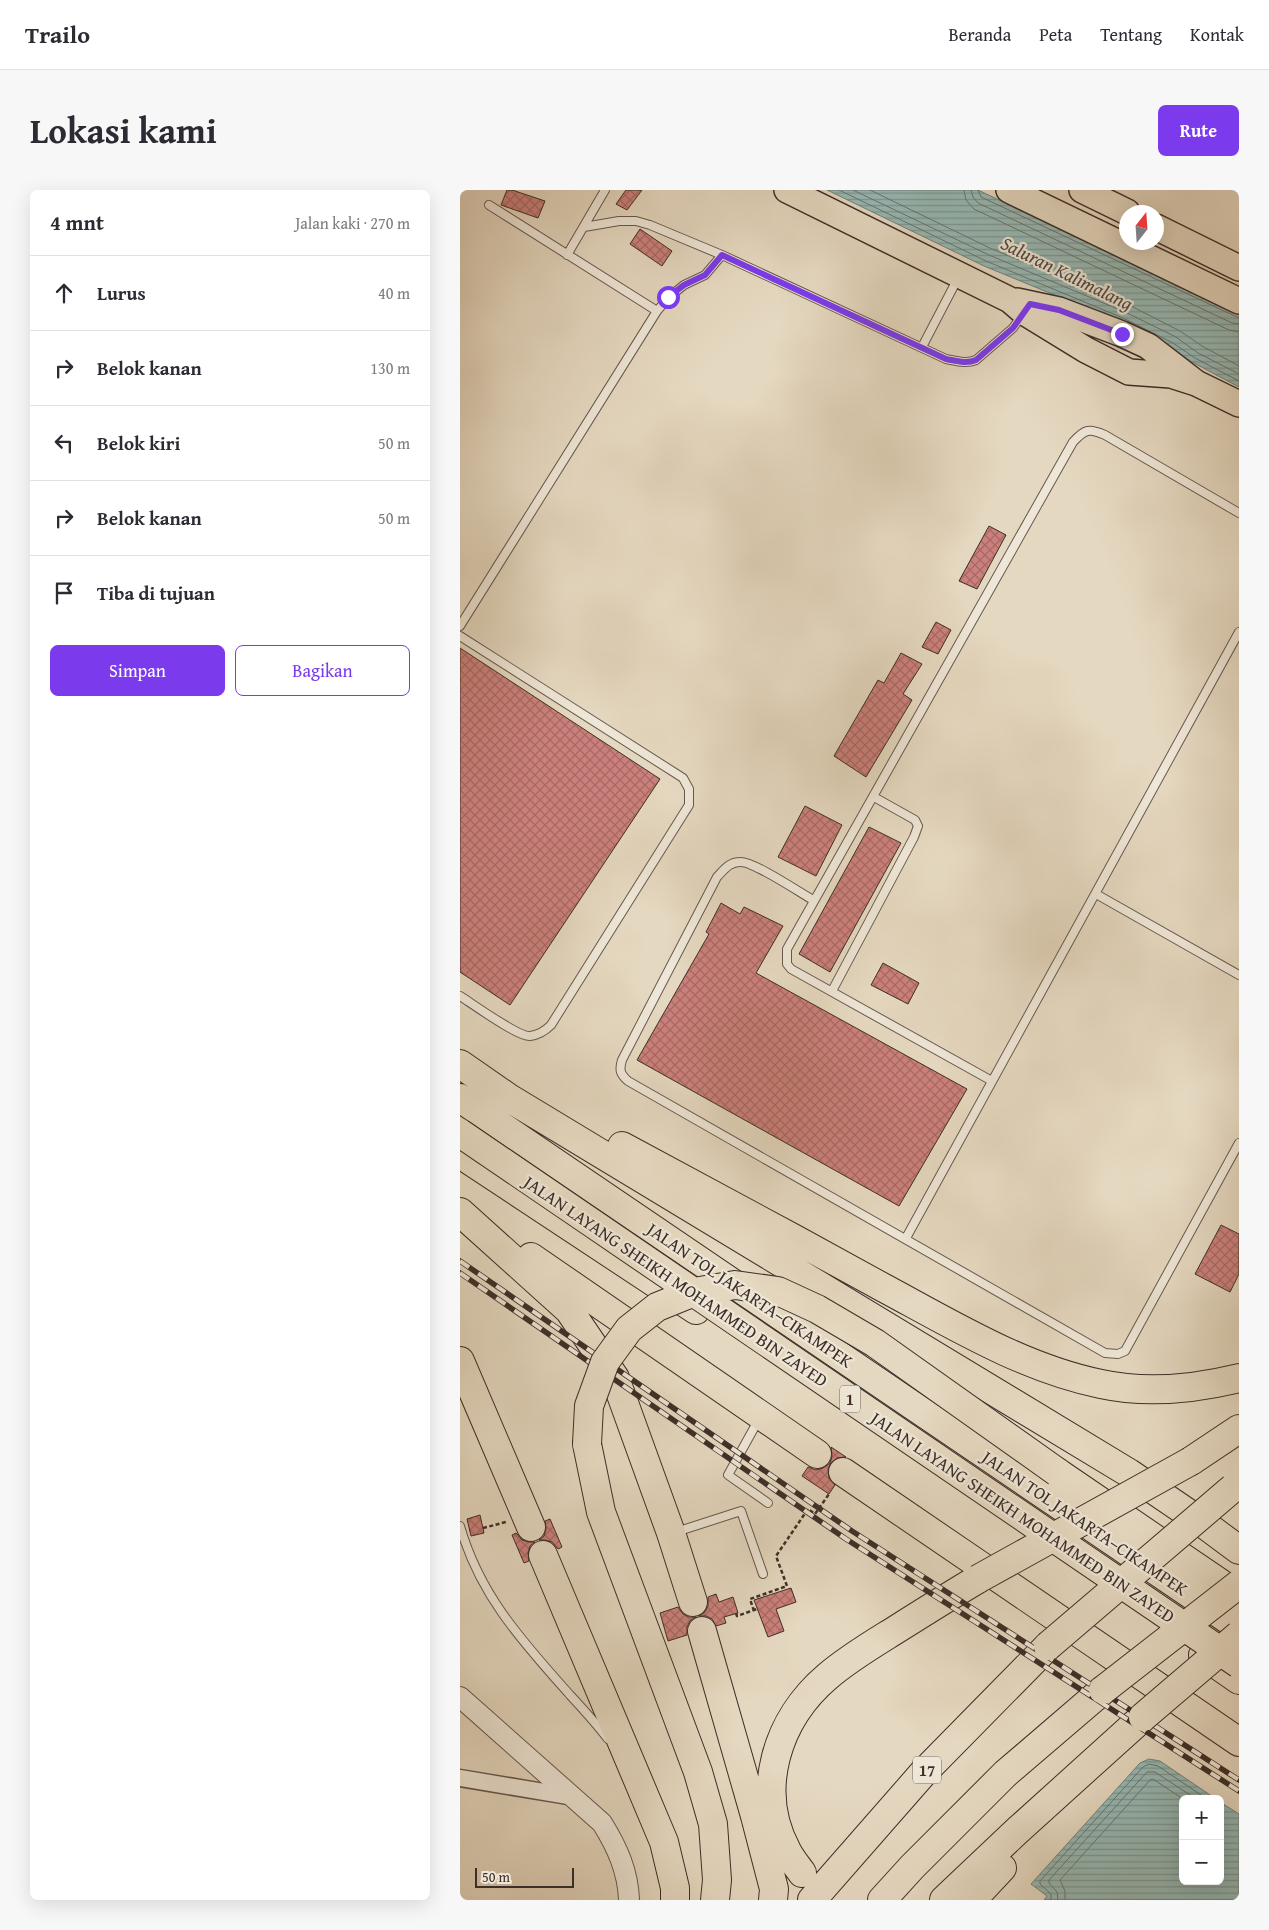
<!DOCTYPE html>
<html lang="id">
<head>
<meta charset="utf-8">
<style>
	body { margin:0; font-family:"Gentium Book Plus",serif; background:#f7f7f7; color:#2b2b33 }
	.controls { position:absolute; right:15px; bottom:15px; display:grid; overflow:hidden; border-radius:8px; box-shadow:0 5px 20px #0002 }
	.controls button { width:45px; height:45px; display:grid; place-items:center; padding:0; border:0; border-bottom:1px solid #e1e1e2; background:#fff; color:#2b2b33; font:25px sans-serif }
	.compass { position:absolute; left:659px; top:15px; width:45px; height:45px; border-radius:50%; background:#fff; box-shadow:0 5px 20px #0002; rotate:17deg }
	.scale { position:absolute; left:15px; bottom:12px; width:99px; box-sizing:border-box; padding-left:5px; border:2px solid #3d2e28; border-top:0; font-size:14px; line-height:18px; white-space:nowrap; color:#3d2e28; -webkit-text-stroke:4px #eee6d6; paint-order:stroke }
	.stop { position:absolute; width:15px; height:15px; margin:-11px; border:4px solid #7c3aed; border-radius:50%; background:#fff }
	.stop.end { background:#7c3aed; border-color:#fff; box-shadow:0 1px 5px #0008 }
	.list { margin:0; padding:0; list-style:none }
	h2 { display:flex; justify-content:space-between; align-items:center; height:65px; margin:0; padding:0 20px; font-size:21px }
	h2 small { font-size:16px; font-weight:400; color:#7c7c81 }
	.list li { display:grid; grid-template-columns:32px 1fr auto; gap:15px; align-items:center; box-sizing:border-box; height:75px; padding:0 20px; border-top:1px solid #e1e1e2 }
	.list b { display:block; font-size:19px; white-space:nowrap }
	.list em { font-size:16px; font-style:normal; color:#7c7c81 }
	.actions { display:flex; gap:10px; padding:15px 20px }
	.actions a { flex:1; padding:11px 0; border:1px solid #7c3aed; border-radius:8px; text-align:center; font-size:18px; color:#7c3aed }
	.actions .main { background:#7c3aed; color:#fff }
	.icon { flex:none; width:28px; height:28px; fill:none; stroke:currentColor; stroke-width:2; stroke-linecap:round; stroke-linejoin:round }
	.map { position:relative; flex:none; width:779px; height:1710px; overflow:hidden; border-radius:8px }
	header { display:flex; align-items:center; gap:30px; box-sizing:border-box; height:70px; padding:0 25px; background:#fff; border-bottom:1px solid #e1e1e2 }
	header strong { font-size:24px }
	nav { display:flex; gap:28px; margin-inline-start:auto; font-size:18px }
	.intro { display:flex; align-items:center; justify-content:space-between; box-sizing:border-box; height:120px; padding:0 30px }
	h1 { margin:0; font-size:35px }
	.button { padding:12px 22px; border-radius:8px; background:#7c3aed; color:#fff; font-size:18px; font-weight:700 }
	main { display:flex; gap:30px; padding:0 30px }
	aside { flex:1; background:#fff; border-radius:8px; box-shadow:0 5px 20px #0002 }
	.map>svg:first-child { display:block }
	.water { fill:url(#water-rules); stroke:#72817d }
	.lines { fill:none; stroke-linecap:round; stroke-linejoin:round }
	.shore { stroke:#6a746e; stroke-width:1 }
	.building { fill:url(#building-cross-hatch); stroke:#3d2e28 }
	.service-casing { stroke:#67584e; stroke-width:10 }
	.minor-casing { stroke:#67584e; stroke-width:19 }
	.tertiary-casing { stroke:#67584e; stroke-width:22 }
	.primary-casing { stroke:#3d2e28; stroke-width:28 }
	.motorway-casing { stroke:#3d2e28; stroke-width:30 }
	.path { stroke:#3d2e28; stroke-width:2.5; stroke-dasharray:4 2.5; stroke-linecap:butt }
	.service { stroke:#eee6d6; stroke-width:8 }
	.minor { stroke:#eee6d6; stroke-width:16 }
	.tertiary { stroke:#eee6d6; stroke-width:20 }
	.primary { stroke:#e5d8c0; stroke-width:25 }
	.motorway { stroke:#e5d8c0; stroke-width:28 }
	.rail-casing { stroke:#3d2e28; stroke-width:5.5 }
	.rail { stroke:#eee6d6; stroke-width:4; stroke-dasharray:11; stroke-linecap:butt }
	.motorway-bridge-casing { stroke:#3d2e28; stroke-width:30; stroke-linecap:butt }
	.motorway-bridge { stroke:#e5d8c0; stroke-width:28 }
	.route { stroke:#7c3aed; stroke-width:6 }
	.labels { text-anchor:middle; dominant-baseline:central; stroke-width:4.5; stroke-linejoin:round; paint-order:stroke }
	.shield { fill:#eee6d6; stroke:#72655c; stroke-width:1 }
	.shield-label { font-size:16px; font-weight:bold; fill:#3d2e28 }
	.street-label { font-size:18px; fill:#3d2e28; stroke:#eee6d6 }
	.water-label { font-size:19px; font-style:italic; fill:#4f4a44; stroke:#eee6d6 }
</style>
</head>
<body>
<header>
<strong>Trailo</strong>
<nav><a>Beranda</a><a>Peta</a><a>Tentang</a><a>Kontak</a></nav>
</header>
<div class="intro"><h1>Lokasi kami</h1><a class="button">Rute</a></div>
<main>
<aside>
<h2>4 mnt<small>Jalan kaki · 270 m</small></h2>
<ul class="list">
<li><svg class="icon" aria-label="ahead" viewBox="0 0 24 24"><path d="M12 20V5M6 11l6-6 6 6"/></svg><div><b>Lurus</b></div><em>40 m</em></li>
<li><svg class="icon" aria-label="right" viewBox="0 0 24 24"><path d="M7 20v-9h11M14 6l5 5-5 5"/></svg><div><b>Belok kanan</b></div><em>130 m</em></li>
<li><svg class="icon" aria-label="left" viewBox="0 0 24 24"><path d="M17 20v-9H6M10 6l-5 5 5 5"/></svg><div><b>Belok kiri</b></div><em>50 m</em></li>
<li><svg class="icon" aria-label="right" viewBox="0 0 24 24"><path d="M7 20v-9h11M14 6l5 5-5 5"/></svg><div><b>Belok kanan</b></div><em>50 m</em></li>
<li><svg class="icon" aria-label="arrive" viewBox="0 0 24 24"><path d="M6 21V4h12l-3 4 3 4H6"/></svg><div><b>Tiba di tujuan</b></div></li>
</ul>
<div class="actions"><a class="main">Simpan</a><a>Bagikan</a></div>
</aside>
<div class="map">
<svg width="779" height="1710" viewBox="0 0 779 1710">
	<defs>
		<pattern id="water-rules" width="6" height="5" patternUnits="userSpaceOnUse" patternTransform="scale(1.25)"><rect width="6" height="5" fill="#96b9b5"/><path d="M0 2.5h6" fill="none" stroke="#7c9793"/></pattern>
		<pattern id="building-cross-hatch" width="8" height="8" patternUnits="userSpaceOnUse" patternTransform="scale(1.25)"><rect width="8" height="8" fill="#cc807b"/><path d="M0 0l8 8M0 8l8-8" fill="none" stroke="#a76965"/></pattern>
	</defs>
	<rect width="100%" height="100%" fill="#e5d8c0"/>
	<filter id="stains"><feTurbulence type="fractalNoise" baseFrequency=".004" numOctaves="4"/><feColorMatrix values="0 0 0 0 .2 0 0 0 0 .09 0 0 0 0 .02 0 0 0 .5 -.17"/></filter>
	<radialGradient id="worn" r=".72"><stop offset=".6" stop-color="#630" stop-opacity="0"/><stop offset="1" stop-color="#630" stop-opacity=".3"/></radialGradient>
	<path class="water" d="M367,0H518L779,124V197L732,172L711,157L660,132L524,76Z
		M689,1569L700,1571L756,1609H723V1691H760V1612L779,1624V1710H584L587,1706L571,1694L680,1573Z"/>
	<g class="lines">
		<path class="shore" d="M379,0L526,71L663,128L713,153L735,168L779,191
			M393,0L529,65L665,122L716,147L738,163L779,184
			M410,0L532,59L669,115L720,141L742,156L779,176
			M504,0L506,10L514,19L769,140L779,142
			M511,0L513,7L518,13L772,133L779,134
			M518,0L521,7L779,128
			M591,1710V1704L580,1694V1691L683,1577L689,1574L698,1576L747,1609
			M598,1710L597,1702L589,1693V1690L687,1582H695L736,1609
			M605,1710V1701L600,1690L690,1590L693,1589L723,1609"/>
	</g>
	<path class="building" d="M47,0H52L85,11L78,28L41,15Z
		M166,0H182L167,20L156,14Z
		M180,39L212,61L202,76L170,54Z
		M529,336L546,345L517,399L499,391Z
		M476,432L491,440L478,464L462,457Z
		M0,458L200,589L50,815L0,782Z
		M441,463L462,474L443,504L452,510L406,587L374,566L418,490L424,493Z
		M345,616L382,635L356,686L318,667Z
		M409,637L441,653L370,782L339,764Z
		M261,713L280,724L284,717L323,736L296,783L507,899L439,1016L177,870L249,744L246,742Z
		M423,773L459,793L448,814L411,795Z
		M761,1035L779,1044V1084L770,1102L735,1084Z
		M371,1257L386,1267L377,1268L370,1274L368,1280L369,1288L375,1295L369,1304L342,1286L348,1277L356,1280L363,1278L370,1273L372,1266Z
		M20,1325L24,1343L11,1346L7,1329Z
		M90,1329L102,1357L98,1359L92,1352L85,1350H79L84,1346L86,1339L85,1331Z
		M56,1343L62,1350L69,1352H75L70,1356L68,1363L69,1371L64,1373L52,1345Z
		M331,1398L336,1412L316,1419L324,1441L308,1447L294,1410Z
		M256,1404L259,1412L273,1407L278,1423L264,1427L266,1433L256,1436L252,1429L246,1426H239L245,1422L248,1416V1407Z
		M218,1417L223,1424L229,1427H236L230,1431L227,1437V1445L208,1451L200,1423Z"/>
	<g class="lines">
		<g class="service-casing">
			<path id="service" d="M29,15L197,121
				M124,37L159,31H176L190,35L262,65L486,169C497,171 506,174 516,170L553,138L562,125
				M107,65L145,0
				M462,157L498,88
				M0,436L197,121L209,107L224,95L245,85L262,65
				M0,446L223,588L229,599V615L91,835C85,841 79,845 70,846C58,847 13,814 0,806
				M636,704L779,785
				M353,710C339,702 293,671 280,672C269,672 264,680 257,687L162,870C159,880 160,884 168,891L645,1163L658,1164L665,1161L779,953
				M372,801L454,647L458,636L455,630L414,607
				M532,891L331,779L327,774V759L613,252C625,239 629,238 645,245L779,323
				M446,1048L779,442
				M299,1229L268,1285L308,1313
				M0,1336C20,1406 63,1452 110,1505C123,1519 136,1533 148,1549
				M216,1342L281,1321L303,1384"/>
		</g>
		<g class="minor-casing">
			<path id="minor" d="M0,1588L114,1607"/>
		</g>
		<g class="tertiary-casing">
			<path id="tertiary" d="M0,1507L142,1633C157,1657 168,1681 169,1710"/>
		</g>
		<g class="primary-casing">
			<path id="primary" d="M327,0L550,110L564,122L626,160L669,182L711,185L736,193
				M549,0L779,111
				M622,0L667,22
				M696,37L779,78
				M557,111L599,120L662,144L688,156L736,193L779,214"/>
		</g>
		<g class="motorway-casing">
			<path id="motorway" d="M0,874L49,908L669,1283L744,1334L779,1360
				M0,908L779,1437
				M162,956C250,1003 337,1050 424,1098C493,1135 563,1178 641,1194C687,1204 734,1199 779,1188
				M0,964L236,1120
				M0,1022L109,1120L155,1188L211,1343L233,1412
				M71,1067L357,1264
				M0,1171L71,1337
				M127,1254L141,1322L238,1582L253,1634L257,1690L255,1710
				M731,1271L779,1239
				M383,1282L779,1552
				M597,1282L779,1406
				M83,1365L204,1652L215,1698V1710
				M242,1441L295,1626L314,1699L313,1710
				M743,1465L779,1490
				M342,1683C337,1676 331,1669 327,1661C294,1600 317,1529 368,1486C389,1468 413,1454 437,1439C464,1422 491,1405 518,1389
				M352,1710L464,1582L588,1456
				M422,1710L452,1677L545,1584L643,1500
				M484,1710L558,1640L682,1528
				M512,1710L542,1678"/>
		</g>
		<path class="path" d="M23,1338L46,1332L47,1334
			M294,1421L290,1409L327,1396L316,1366L348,1319L355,1324L369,1304
			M276,1423L277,1426L297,1419"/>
		<use href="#service" class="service"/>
		<use href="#minor" class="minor"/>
		<use href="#tertiary" class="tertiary"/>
		<use href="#primary" class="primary"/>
		<use href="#motorway" class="motorway"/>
		<g class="rail-casing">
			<path id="rail" d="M0,1071L392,1341L779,1590
				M0,1083L386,1349L779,1601"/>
		</g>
		<use href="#rail" class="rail"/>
		<g class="motorway-bridge-casing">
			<path id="motorway-bridge" d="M0,943L779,1474
				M127,1254L129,1216L145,1172L169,1139L197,1117L234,1102L275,1095L318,1101L357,1119L415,1153L597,1282
				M518,1389L731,1271
				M588,1456L773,1298
				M643,1500L779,1394
				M683,1527L779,1445"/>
		</g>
		<use href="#motorway-bridge" class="motorway-bridge"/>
	</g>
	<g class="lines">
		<path class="route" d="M208,107L224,95L245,85L262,65L486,169C497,171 506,174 516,170L553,138L570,114L599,120L662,144"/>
	</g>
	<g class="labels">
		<g class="shield">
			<rect x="380" y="1195.5" width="20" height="27" rx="4"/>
			<rect x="453" y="1566.5" width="28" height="27" rx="4"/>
		</g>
		<g class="shield-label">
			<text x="390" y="1209">1</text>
			<text x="467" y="1580">17</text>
		</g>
		<g class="street-label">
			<text transform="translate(216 1091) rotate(34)">JALAN LAYANG SHEIKH MOHAMMED BIN ZAYED</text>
			<text transform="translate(290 1105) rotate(34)">JALAN TOL JAKARTA–CIKAMPEK</text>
			<text transform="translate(563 1327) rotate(34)">JALAN LAYANG SHEIKH MOHAMMED BIN ZAYED</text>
			<text transform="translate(625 1333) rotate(34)">JALAN TOL JAKARTA–CIKAMPEK</text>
		</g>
		<g class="water-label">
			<text transform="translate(607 83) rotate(26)">Saluran Kalimalang</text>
		</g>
	</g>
	<rect width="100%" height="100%" filter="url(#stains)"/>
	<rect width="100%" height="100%" fill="url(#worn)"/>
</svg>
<div class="controls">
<button>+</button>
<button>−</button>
</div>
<svg class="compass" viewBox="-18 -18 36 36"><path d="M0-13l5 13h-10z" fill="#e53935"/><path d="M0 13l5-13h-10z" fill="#7c7c81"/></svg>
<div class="scale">50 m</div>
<div class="stop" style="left:208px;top:107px"></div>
<div class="stop end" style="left:662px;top:144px"></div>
</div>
</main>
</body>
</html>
